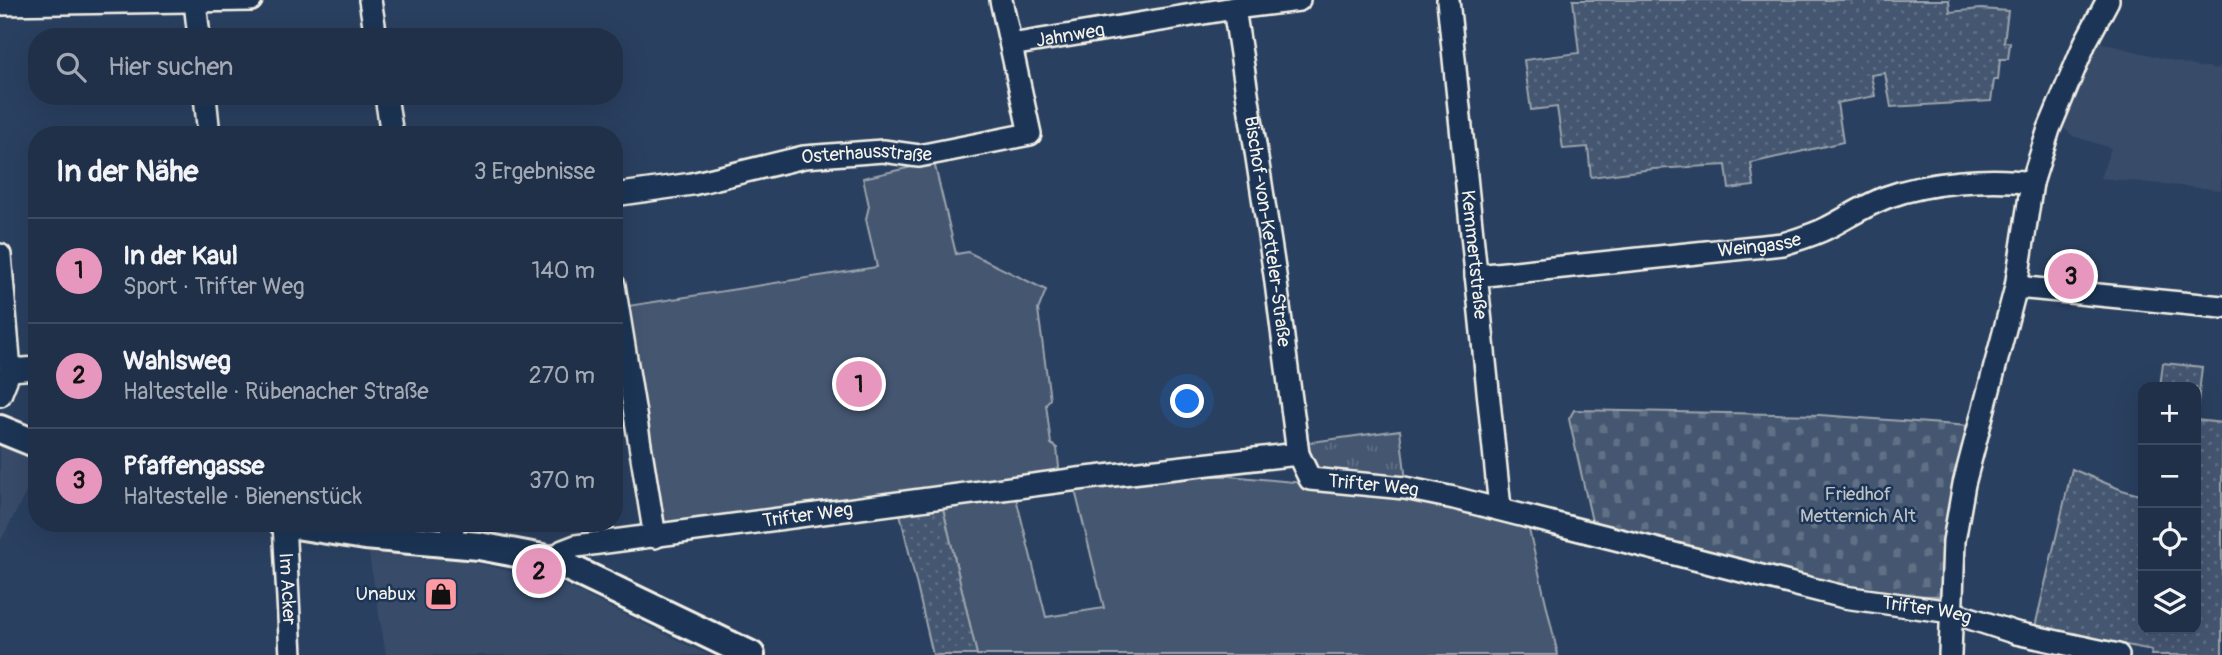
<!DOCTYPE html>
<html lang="de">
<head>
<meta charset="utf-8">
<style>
	body { margin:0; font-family:Pangolin,sans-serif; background:#28384f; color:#f1f3f6 }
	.controls { position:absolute; right:21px; bottom:21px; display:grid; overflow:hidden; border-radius:14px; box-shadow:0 7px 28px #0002 }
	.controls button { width:63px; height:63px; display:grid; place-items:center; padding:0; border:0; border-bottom:2px solid #3d4b60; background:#203048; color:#f1f3f6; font:35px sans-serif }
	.you { position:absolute; left:1188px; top:402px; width:24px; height:24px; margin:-18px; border:5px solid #fff; border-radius:50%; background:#1a73e8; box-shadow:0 0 0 10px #1a73e833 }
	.badge { display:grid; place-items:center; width:46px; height:46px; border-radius:50%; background:#e797bd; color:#111; font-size:23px; font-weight:700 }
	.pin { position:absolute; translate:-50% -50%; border:4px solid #fff; box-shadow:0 2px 7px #0006 }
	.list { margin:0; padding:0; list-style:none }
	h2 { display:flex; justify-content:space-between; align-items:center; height:91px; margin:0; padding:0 28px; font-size:30px }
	h2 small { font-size:23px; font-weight:400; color:#a2a9b4 }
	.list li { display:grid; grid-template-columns:46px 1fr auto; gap:21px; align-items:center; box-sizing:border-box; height:105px; padding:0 28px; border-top:2px solid #3d4b60 }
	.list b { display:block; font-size:26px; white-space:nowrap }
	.list p { margin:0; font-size:23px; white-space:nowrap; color:#a2a9b4 }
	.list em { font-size:23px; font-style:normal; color:#a2a9b4 }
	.icon { flex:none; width:38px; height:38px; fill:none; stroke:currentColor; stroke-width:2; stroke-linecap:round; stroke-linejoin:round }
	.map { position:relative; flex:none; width:2222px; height:655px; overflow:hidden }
	.search { position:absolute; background:#203048; box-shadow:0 7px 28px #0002; left:28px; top:28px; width:595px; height:77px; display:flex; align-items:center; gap:18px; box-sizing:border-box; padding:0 24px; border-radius:28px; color:#a2a9b4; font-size:26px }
	.panel { position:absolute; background:#203048; box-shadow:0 7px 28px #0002; left:28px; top:126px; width:595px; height:406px; border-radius:28px }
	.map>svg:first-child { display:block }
	.built { fill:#374c69 }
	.grass { fill:#445771; stroke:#9ca4ac; stroke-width:2 }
	.cemetery { fill:url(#cemetery-stones); stroke:#9ca4ac; stroke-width:2 }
	.park { fill:url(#park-tufts); stroke:#9ca4ac; stroke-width:2 }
	.garden { fill:url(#garden-dots); stroke:#9ca4ac; stroke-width:2 }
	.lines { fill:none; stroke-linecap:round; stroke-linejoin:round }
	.minor-casing { stroke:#f4f1e8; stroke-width:26 }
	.major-casing { stroke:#f4f1e8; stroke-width:32 }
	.minor { stroke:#1d3557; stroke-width:21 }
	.major { stroke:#1d3557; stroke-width:26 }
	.labels { text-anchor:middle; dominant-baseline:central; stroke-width:5; stroke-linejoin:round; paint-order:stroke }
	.street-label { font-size:19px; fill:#f4f1e8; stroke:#1d3557 }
	.park-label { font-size:19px; fill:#bfc3c4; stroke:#1d3557 }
	.poi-label { font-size:19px; fill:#f4f1e8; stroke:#1d3557; text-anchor:end }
</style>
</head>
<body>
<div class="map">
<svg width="2222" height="655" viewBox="0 0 2222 655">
	<defs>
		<pattern id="cemetery-stones" width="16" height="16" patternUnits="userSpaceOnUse" patternTransform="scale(1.75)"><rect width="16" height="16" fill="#445771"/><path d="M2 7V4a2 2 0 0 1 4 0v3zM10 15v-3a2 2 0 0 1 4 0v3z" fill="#607085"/></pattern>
		<pattern id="park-tufts" width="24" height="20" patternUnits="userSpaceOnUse" patternTransform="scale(1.75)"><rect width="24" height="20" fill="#445771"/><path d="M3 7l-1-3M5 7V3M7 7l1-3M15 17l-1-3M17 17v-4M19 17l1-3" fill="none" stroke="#607085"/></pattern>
		<pattern id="garden-dots" width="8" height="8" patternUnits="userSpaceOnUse" patternTransform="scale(1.75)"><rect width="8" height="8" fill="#445771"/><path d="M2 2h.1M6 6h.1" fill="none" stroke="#607085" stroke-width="1.8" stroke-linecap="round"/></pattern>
	</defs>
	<rect width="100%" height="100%" fill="#2a4060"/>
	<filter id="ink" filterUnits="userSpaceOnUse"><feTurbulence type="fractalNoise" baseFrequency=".0143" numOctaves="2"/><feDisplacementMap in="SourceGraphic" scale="14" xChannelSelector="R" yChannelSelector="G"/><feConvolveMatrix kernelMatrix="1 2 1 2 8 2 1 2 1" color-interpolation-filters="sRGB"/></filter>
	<g filter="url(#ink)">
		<path class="built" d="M2099,42L2198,67H2210L2211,69L2218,70V67H2222L2221,190L2100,178L2111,148L2073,136L2062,127Z
			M0,443L37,456V472L0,542Z
			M368,549L459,559L560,583L708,655H386Z"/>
		<path class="grass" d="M934,162L956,254L968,252L1046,290L1038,310L1050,399L1046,404L1051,444L1057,448L1059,467L1052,477L666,530L628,306L877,267L866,219L869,206L863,178Z
			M1148,476H1229L1388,491L1527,521L1558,655H977L942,504L1015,494L1046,617L1104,608L1074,486Z"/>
		<path class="cemetery" d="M1574,410L1820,415L1969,426L1953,481L1944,533L1940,596L1876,595L1593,526L1569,419Z"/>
		<path class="park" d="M1400,430L1406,481L1309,471L1304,443Z"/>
		<path class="garden" d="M1573,0H1949L1950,12L1981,9L2008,11L2004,42L2010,43L2008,59H2000L1998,80H1994L1991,101L1891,107L1885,73L1871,75L1875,96L1837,103L1843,142L1751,163L1754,186L1729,189L1726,165L1653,169L1591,177L1588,147L1563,149L1557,107L1531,110L1524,60L1579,53Z
			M2163,363L2202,367L2196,420L2222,423V655H2151L2152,650L2035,627L2072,469L2122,490L2143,496V629H2196V387H2160Z
			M942,504L977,655H933L899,509Z"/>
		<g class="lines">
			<g class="minor-casing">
				<g id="minor">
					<path d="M370,0L376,37"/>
					<path id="s1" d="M1448,0L1500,508"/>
					<path d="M195,2L199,37"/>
					<path d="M0,4L251,0"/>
					<path id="s2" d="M1234,8L1275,275L1298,454L1310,479L1405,488L1454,498L1844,597L1951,612L2016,633L2118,655"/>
					<path id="s3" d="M1011,45L1234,8L1299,0"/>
					<path d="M205,96L209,135"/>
					<path d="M386,96L392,135"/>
					<path id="s4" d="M614,195L692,184L804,157L883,151L919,156L1030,134L1001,0"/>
					<path d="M0,255L10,370L0,395"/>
					<path id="s5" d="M1476,276L1783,244C1799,239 1814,235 1829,227C1848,217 1866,205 1887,197C1928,182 1989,177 2032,183"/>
					<path d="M614,285L655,537"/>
					<path d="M2016,287L2222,307"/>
					<path d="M10,370L37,368"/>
					<path id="s6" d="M284,523L291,655"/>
					<path d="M452,544L453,523"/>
					<path id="s7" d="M553,560L563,551L576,546L1078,479L1298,454"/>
					<path d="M1950,655L1954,541L1964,484L2016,287L2032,183L2049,129L2085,43L2108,0"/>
				</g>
			</g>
			<g class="major-casing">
				<path id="major" d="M0,429L37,444
					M283,523L365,536L479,546L553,560L751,655"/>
			</g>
			<use href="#minor" class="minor"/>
			<use href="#major" class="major"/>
		</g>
	</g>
	<defs>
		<g id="shop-square" transform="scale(1.75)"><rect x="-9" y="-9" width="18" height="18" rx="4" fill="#ff9aa2" stroke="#1d3557"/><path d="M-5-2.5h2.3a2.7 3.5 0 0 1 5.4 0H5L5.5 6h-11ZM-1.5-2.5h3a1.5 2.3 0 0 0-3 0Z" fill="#111"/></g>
	</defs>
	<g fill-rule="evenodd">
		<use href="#shop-square" x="441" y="594"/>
	</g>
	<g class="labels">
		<g class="street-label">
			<text stroke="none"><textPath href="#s3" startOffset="60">Jahnweg</textPath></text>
			<text stroke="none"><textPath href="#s4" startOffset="257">Osterhausstraße</textPath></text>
			<text stroke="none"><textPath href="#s2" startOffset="226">Bischof-von-Ketteler-Straße</textPath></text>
			<text stroke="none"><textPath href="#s5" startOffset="285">Weingasse</textPath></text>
			<text stroke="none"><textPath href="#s1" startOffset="256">Kemmertstraße</textPath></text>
			<text stroke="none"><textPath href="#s2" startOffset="542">Trifter Weg</textPath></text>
			<text stroke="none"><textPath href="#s7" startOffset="261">Trifter Weg</textPath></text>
			<text stroke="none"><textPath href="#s6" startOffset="66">Im Acker</textPath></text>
			<text stroke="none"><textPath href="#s2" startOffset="1110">Trifter Weg</textPath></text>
		</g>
		<g class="park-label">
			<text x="1858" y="494">Friedhof<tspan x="1858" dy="22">Metternich Alt</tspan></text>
		</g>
		<g class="poi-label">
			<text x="416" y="594">Unabux</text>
		</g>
	</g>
</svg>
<div class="controls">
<button>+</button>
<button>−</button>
<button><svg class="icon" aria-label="locate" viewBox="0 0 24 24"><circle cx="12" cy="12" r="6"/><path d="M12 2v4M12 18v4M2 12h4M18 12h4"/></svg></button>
<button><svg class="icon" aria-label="layers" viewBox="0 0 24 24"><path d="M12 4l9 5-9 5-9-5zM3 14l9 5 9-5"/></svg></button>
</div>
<div class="you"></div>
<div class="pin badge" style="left:859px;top:384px">1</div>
<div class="pin badge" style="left:539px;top:571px">2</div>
<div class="pin badge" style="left:2071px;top:276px">3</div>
<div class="search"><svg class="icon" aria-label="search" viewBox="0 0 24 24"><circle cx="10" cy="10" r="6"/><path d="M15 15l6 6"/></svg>Hier suchen</div>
<section class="panel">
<h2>In der Nähe<small>3 Ergebnisse</small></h2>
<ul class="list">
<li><span class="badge">1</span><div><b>In der Kaul</b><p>Sport · Trifter Weg</p></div><em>140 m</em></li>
<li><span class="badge">2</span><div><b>Wahlsweg</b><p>Haltestelle · Rübenacher Straße</p></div><em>270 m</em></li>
<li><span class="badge">3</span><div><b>Pfaffengasse</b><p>Haltestelle · Bienenstück</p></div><em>370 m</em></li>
</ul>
</section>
</div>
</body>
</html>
